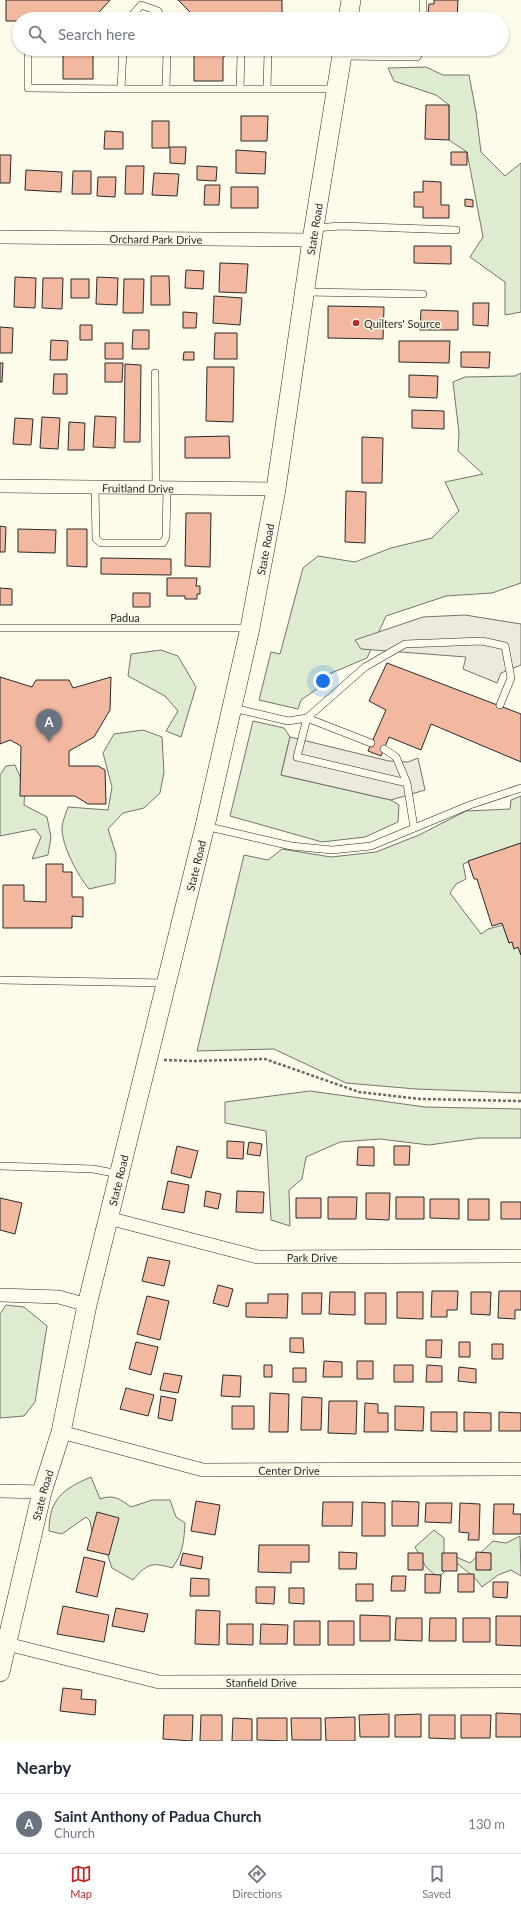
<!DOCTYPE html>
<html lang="en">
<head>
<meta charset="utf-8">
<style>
	body { margin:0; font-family:Lato,sans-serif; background:#f2f2f3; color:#1f2937 }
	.you { position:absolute; left:323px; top:681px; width:14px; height:14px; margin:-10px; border:3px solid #fff; border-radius:50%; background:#1a73e8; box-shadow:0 0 0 6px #1a73e833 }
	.badge { display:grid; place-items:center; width:26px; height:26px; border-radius:50%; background:#c62828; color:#fff; font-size:13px; font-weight:700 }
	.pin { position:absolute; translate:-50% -33px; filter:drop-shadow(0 1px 2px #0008) }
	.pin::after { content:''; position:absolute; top:21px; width:14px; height:12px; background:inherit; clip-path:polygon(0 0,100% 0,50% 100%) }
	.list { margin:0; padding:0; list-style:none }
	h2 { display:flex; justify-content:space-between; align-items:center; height:52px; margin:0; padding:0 16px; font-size:17px }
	h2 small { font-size:13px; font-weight:400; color:#747a83 }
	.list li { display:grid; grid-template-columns:26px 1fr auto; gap:12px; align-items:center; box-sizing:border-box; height:60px; padding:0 16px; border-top:1px solid #e0e1e3 }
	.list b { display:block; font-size:15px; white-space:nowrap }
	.list p { margin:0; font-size:13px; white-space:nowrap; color:#747a83 }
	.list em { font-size:13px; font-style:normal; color:#747a83 }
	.icon { flex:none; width:22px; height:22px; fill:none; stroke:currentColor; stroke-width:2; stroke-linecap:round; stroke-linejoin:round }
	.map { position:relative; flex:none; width:521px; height:1741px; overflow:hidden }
	.search { position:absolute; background:#fff; box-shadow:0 1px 3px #0004; left:12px; right:12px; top:12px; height:44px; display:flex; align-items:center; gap:10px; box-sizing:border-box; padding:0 14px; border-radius:22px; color:#747a83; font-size:15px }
	.sheet { height:112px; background:#fff }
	nav { display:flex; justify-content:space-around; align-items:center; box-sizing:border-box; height:56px; border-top:1px solid #e0e1e3; background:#fff; font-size:11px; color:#747a83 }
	nav a { display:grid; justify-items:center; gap:2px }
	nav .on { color:#c62828 }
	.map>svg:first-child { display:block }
	.green { fill:#deebd1; stroke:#74746e }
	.parking { fill:#eceadb; stroke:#74746e }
	.building { fill:#f2b8a0; stroke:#2b2b2b }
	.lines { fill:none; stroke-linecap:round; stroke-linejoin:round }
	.service-casing { stroke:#2b2b2b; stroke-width:8 }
	.minor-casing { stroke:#2b2b2b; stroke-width:14 }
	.secondary-casing { stroke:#2b2b2b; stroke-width:20 }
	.path { stroke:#6a6964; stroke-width:2.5; stroke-dasharray:3 2; stroke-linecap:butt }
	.service { stroke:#fdfbea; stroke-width:7 }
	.minor { stroke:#fdfbea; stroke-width:13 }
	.secondary { stroke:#fdfbea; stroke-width:19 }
	.poi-dot { fill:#c62828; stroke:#fdfbea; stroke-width:1.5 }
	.labels { text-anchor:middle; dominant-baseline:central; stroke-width:3; stroke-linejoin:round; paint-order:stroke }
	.street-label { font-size:11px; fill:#2b2b2b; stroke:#fdfbea }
	.poi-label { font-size:11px; fill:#2b2b2b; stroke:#fdfbea; text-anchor:start }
</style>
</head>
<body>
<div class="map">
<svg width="521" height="1741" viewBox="0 0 521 1741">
	<rect width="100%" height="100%" fill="#fdfbea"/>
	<path class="green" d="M426,67L443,75H469L476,112L481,152L505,176L521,163V312L505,315V282L470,257L483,237L467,152L449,140V105L436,95L394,81L388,68Z
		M521,373V583L492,593L446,596L386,616L367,658L329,674L327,682L301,700L298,709L259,700L271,652L280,654L303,568L318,556L355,562L391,548L432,538L459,511L445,482L483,474L458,451L459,433L453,382L465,377L515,376Z
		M161,650L178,656L196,687L181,737L166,731L178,711L165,696L128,676L131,654Z
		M253,721L284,728L290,737L281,775L391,800L399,805L398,822L365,837L322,842L230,816Z
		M143,730L162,737L164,772L160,793L144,808L123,813L108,829L116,854L115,883L89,889C78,876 62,846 62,829C62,822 66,813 68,807L108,810L112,787L103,753L114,734Z
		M15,765L25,788L24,805L47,817L51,837L48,855L32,859L41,837L35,829L0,836V775L6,766Z
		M521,796V843L463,864L466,879L456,884L450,893L481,934L488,929L503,925L509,943L512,942L515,948L518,947L521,955V1093L416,1089L346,1083L274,1049L197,1051L244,855L268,860L282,849L331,857L376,852L419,835L466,811L510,809L511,800Z
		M310,1091L425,1107L521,1109V1138H479L429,1145L380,1139L340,1142L306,1157L302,1179L289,1190L290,1226L271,1220L266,1131L225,1123V1102Z
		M6,1305L24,1307L47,1326L35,1402L24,1416L0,1418V1314Z
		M91,1477L100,1499C113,1494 120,1499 131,1507L152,1500H170L176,1517L185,1523C184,1541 183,1554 172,1568C151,1561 146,1565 133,1580L112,1568L106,1550L94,1542L90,1521L86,1517L62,1534L49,1531C49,1499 63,1489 91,1477Z
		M434,1530L444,1538V1556L456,1557L470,1563L493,1541L506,1543L520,1536L521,1576L511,1570L498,1575L482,1587L474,1577L458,1564L448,1568L438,1578L426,1567L415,1547Z"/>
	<path class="parking" d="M465,615L521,624V665L501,673L497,683L463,669L466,657L361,649L355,640L423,617Z
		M290,737L389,761L408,762L418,758L425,790L391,800L281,775Z"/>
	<path class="building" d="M6,0H110L93,19H19V21H6Z
		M178,0H282V19H194V16Z
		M434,0H458L457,19H432L433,14H428L429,4H434Z
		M59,49H93V79H63V55L59,52Z
		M194,49H227V53L223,58V81H194Z
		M426,105H449V140L425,139Z
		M241,116H268L267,141H241Z
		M152,121H169V148H152Z
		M105,131L123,132V149H104Z
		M170,147H186L185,164L170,163Z
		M236,150L266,152L265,174L236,173Z
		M451,152H467V165H451Z
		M0,155H11L10,183H0Z
		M126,166H144L143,194H125Z
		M197,166L217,167L216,181L197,180Z
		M26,170L62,172L61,192L25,190Z
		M73,171H91V194H72Z
		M154,173L179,174L177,196L152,195Z
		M98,177H116L115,197L97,196Z
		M423,181L441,182V205H449V218H423V207H414V192H423Z
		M205,185H220L219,205H204Z
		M231,187H258V208H231Z
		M465,199L473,200V207L465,206Z
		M414,246H451V264L414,263Z
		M220,263L248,264L246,293L219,292Z
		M186,270L204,271L203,289L185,288Z
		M151,276H169L170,305H151Z
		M15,277L36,278L35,308L14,307Z
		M97,277L118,278L117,305L96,304Z
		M43,278H63L62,309L42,308Z
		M71,279H89V298H71Z
		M124,279H144L143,313H123Z
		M214,296L242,298L240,325L213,323Z
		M473,303H489L488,326L473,325Z
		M328,306L384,307L383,339L328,338Z
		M421,310L458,311V330H420Z
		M183,312L197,313L196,328H183Z
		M80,325H92V340H80Z
		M0,327L13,328L12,353H0Z
		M133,330H149V349H132Z
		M215,333H237V359H214Z
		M51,340L68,341L67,360H50Z
		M399,341H450L449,363L399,362Z
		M105,343H123V359H105Z
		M184,352H194V360H183Z
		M461,352H490L489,368L461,367Z
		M0,363H3L2,382H0Z
		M105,363H123L122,382H105Z
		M125,364L141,365L140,442H124Z
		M207,367H234L233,422L206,421Z
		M54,374H67V394H53Z
		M409,375L438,376L437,398L409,397Z
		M412,410L444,411V429L412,428Z
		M95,416L116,417L115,448L93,447Z
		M42,417L60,418L58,449L40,448Z
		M15,418L33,419L31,445L13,444Z
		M69,422L85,423L84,450H68Z
		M229,436L230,458H185V437Z
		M362,437L383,438L382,483H362Z
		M346,491L366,492L365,543L345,542Z
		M186,513H211L210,567L185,566Z
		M0,526L6,527L5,552H0Z
		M18,529L56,530L55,553L18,552Z
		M67,529H87V567L67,566Z
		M101,558L171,559V575L101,574Z
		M167,578H197L196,586H200V594H197V599H185V596H167Z
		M0,588L12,589V605H0Z
		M133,593H150V607H133Z
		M387,663L521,714V762L431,724L421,750L389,737L381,756L368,751L386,710L369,701Z
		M0,677L32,687L36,680H69L73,688L111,677L110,710L94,737L69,751V766H98L105,770L106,804H88L75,796H20L21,746L10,740L0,744Z
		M521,843V955L518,947L514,949L512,942L509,943L502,923L492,926L477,879H474L468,861Z
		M46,864H63V872H72V897H83V917L72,916V928H3V885H24V901L46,902Z
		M227,1141L244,1142L243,1159L227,1158Z
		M249,1142L262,1144L260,1156L247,1154Z
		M177,1146L198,1151L191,1178L171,1173Z
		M394,1146H410L409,1165H394Z
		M358,1147H374V1166L357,1165Z
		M168,1181L189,1185L184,1213L162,1209Z
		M206,1191L221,1194L218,1209L204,1206Z
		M237,1191L264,1192L263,1213L236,1212Z
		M366,1193H390L389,1220L366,1219Z
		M328,1197H357L356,1219H328Z
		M396,1197H424V1219H396Z
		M0,1198L22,1203L15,1234L0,1230Z
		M296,1198H321V1218H296Z
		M430,1199H459V1219L430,1218Z
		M468,1199H489V1220H468Z
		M501,1202H521V1219H501Z
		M148,1257L170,1261L164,1286L142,1281Z
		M218,1285L233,1289L228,1307L213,1303Z
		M432,1291H458L457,1310H447V1317H431Z
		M499,1291H521V1310H515V1319L498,1318Z
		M330,1292H355V1315L329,1314Z
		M397,1292H423V1319L397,1318Z
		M471,1292H491L490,1315L471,1314Z
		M302,1293H322L321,1314H302Z
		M365,1293H386V1324H365Z
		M268,1294H288L287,1318L246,1317V1303H268Z
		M147,1296L169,1301L160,1340L137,1334Z
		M290,1338H303L304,1353L290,1352Z
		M426,1340H442L441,1358L426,1357Z
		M136,1342L158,1347L151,1375L129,1369Z
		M459,1342H470V1357H459Z
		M492,1344H503V1359H492Z
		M324,1361L342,1362V1377H323Z
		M357,1361H373V1379H357Z
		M264,1365H272V1377H264Z
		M394,1365H413V1382H394Z
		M427,1365L442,1366V1382H426Z
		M459,1367L476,1369V1383L458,1381Z
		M293,1368H306V1382H293Z
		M164,1373L182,1376L178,1393L160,1390Z
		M223,1375L241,1376L240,1397L221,1396Z
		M126,1388L154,1395L148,1416L120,1409Z
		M270,1393L289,1394L288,1432H269Z
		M161,1396L176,1399L172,1421L158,1418Z
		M302,1397L322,1398L321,1430H301Z
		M329,1401H357L356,1434L328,1433Z
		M365,1403L378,1404V1413H388V1432H364Z
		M232,1406H254V1429H232Z
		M395,1406L424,1407L423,1431L395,1430Z
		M431,1412H457V1432L431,1431Z
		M464,1412L491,1413V1431H464Z
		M499,1412L521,1413V1431H499Z
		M196,1501L220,1505L215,1535L191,1531Z
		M392,1501L419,1502L418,1526H392Z
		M323,1502H353L352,1526H322Z
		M362,1502L385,1503V1536H362Z
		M426,1503H452L451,1523L425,1522Z
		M460,1503L480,1504L479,1540H468L469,1533L459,1532Z
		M494,1504H514L513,1514H521V1534H493Z
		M97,1512L119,1518L109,1555L87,1550Z
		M259,1545H309V1562H291V1573L258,1572Z
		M339,1552L357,1553L356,1569H339Z
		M476,1552L491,1553V1570H476Z
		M183,1553L203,1557L201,1569L180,1565Z
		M408,1553H423V1570H408Z
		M442,1553H457V1571H442Z
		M84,1557L105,1562L97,1597L76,1592Z
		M425,1574L441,1575L440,1593H425Z
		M458,1574H474V1592H458Z
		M392,1576H406L405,1591H391Z
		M191,1578L209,1579V1596H190Z
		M493,1582H508L507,1598L493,1597Z
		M356,1584H373V1601H356Z
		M256,1587H275L274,1604L256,1603Z
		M289,1588H304V1604L289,1603Z
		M63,1606L109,1615L104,1642L57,1634Z
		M116,1608L148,1614L144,1632L112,1626Z
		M196,1610L220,1611L219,1645L195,1644Z
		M360,1615L390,1616V1641H360Z
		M496,1616H521V1646L496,1645Z
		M396,1618H422V1641L395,1640Z
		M430,1618H456V1641H429Z
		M463,1618H490V1642H463Z
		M294,1621H320V1645H294Z
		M328,1621H354V1645H328Z
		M227,1624H253V1645L227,1644Z
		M261,1624L288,1625L287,1644H260Z
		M63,1688L82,1690L81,1699L96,1700L95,1715L60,1711Z
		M496,1713L521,1714V1737H496Z
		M389,1714V1737H360L359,1715Z
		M421,1714V1737H395V1715Z
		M164,1715H193L192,1741L163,1739Z
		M201,1715H222V1741H200Z
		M429,1715H455V1739L429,1738Z
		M461,1715H491L490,1738H461Z
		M355,1717V1741H326L325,1718Z
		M233,1718L252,1719V1741H232Z
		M257,1718H287V1741L257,1740Z
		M291,1718H321V1740H292Z"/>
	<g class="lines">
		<g class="service-casing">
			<path id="service" d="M129,19L141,5L158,11L161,19
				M423,19V0
				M28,49V88L121,89L123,49
				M167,49L166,89H336
				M265,49L268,52L267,89
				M342,56L417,57L422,49
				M121,89H166
				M240,89L241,55L244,49
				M314,228L341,226L456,230
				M305,292L423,294
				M155,373L156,488
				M95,487L96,539L101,543H163L166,537L167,488
				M0,628H250
				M233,708L288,721L307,718L365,667L405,644L482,641L505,646L511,678L500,705
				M371,743L307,718L297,757L407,783L414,828
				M384,749L396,757L407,783
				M205,826L291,846L332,850L371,846L470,805L521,788
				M0,980L166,983
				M0,1166L93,1169L119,1174"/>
		</g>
		<g class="minor-casing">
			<g id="minor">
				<path id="s1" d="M0,237L312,240"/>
				<path id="s2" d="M0,486L276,489"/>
				<path id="s3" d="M108,1218L258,1257L521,1256"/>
				<path d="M0,1295L59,1297L87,1305"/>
				<path id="s4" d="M61,1432L203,1470L521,1469"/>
				<path d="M0,1491L42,1492"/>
				<path id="s5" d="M7,1644L159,1682L521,1681"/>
			</g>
		</g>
		<g class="secondary-casing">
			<g id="secondary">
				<path d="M348,19L351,0"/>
				<path id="s6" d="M0,1672L42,1492L61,1432L87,1305L205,826L250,628L276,489L312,240L343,49"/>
			</g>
		</g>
		<path class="path" d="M164,1060L193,1061L265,1059L359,1092L420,1099L521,1101"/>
		<use href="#service" class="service"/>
		<use href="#minor" class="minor"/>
		<use href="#secondary" class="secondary"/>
	</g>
	<circle class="poi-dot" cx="356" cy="323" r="4"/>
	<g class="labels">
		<g class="street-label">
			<text stroke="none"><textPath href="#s6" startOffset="1478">State Road</textPath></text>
			<text stroke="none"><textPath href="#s1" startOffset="156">Orchard Park Drive</textPath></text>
			<text stroke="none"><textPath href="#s2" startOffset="138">Fruitland Drive</textPath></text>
			<text stroke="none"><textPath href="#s6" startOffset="1154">State Road</textPath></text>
			<text x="125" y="617">Padua</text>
			<text stroke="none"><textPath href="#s6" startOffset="830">State Road</textPath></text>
			<text stroke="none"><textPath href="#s6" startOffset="506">State Road</textPath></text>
			<text stroke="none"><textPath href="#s3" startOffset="209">Park Drive</textPath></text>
			<text stroke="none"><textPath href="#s4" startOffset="233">Center Drive</textPath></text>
			<text stroke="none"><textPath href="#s6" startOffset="182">State Road</textPath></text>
			<text stroke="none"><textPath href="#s5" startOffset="259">Stanfield Drive</textPath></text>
		</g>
		<g class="poi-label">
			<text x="364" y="323">Quilters' Source</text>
		</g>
	</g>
</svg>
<div class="you"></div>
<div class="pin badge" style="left:49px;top:742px;background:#6b7280">A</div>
<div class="search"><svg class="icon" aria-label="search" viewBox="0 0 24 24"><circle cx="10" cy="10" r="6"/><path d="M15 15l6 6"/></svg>Search here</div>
</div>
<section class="sheet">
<h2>Nearby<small></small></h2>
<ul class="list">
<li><span class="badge" style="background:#6b7280">A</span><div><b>Saint Anthony of Padua Church</b><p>Church</p></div><em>130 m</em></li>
</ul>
</section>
<nav>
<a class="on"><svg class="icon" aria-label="map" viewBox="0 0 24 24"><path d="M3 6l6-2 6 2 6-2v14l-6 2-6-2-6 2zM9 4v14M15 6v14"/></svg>Map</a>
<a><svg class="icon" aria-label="directions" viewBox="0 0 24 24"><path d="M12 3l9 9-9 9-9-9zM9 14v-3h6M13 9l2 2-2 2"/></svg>Directions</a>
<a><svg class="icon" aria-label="saved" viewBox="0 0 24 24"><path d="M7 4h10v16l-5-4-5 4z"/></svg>Saved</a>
</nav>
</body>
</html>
